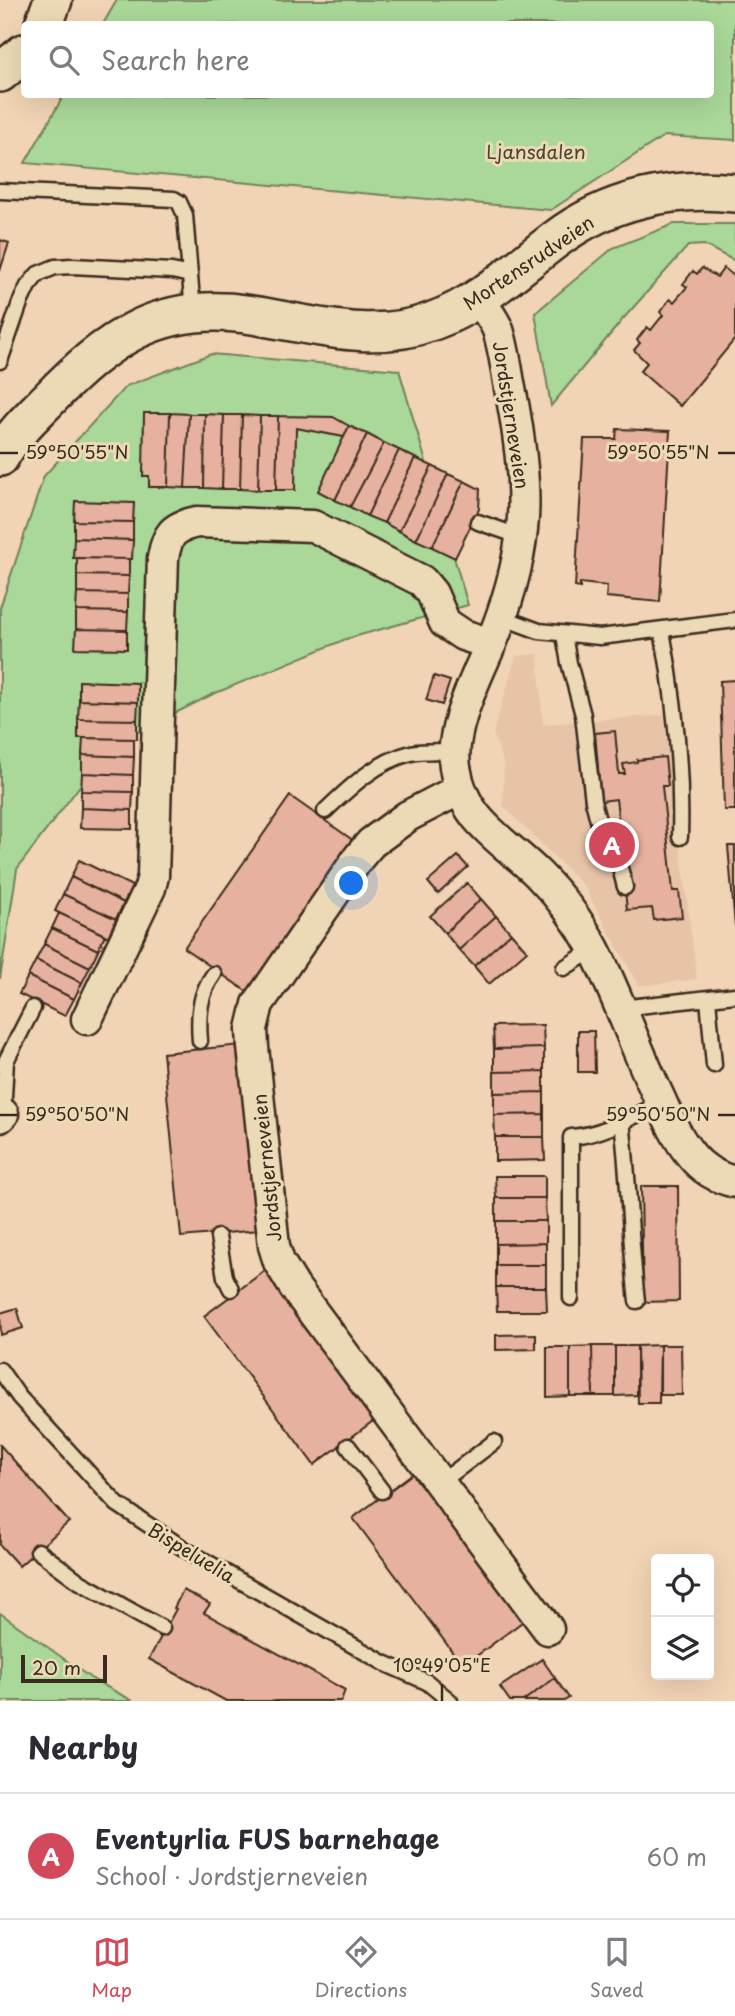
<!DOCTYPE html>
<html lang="en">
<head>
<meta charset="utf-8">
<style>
	body { margin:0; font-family:"Playpen Sans",sans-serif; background:#f2f2f3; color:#2b2b33 }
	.controls { position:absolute; right:21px; bottom:21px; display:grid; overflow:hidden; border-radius:7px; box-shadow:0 7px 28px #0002 }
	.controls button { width:63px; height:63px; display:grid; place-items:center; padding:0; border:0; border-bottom:2px solid #e1e1e2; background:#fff; color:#2b2b33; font:35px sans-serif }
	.scale { position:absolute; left:21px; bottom:18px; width:86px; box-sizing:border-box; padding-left:7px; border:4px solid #3b2a1e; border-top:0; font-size:19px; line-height:24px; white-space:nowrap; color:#3b2a1e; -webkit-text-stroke:5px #ecdab7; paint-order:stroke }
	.you { position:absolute; left:352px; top:884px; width:24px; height:24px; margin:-18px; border:5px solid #fff; border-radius:50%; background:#1a73e8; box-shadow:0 0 0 10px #1a73e833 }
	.badge { display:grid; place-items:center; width:46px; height:46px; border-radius:50%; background:#d1495b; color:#fff; font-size:23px; font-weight:700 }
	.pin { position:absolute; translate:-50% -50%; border:4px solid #fff; box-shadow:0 2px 7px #0006 }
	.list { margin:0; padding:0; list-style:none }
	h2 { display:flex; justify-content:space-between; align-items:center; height:91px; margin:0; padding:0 28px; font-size:30px }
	h2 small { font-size:23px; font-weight:400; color:#7c7c81 }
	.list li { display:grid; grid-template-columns:46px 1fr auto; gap:21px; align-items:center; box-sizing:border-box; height:126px; padding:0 28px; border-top:2px solid #e1e1e2 }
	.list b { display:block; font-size:26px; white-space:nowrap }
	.list p { margin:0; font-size:23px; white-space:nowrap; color:#7c7c81 }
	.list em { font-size:23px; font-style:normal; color:#7c7c81 }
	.icon { flex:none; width:38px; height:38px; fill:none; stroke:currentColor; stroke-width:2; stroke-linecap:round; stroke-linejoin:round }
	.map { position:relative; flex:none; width:735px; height:1701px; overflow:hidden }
	.search { position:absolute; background:#fff; box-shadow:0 7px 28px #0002; left:21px; right:21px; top:21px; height:77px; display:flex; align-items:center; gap:18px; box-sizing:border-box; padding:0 24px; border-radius:7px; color:#7c7c81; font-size:26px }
	.sheet { height:217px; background:#fff }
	nav { display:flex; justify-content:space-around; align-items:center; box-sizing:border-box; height:98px; border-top:2px solid #e1e1e2; background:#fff; font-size:19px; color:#7c7c81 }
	nav a { display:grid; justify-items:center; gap:4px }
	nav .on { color:#d1495b }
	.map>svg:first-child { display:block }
	.built { fill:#e7c4a8 }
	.green { fill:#a9d898; stroke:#72815b; stroke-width:2 }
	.building { fill:#e6b29f; stroke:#3b2a1e; stroke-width:2 }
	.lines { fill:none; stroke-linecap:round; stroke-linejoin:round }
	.service-casing { stroke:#3b2a1e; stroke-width:19 }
	.minor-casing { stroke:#3b2a1e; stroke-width:35 }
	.tertiary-casing { stroke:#3b2a1e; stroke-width:42 }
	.service { stroke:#ecdab7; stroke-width:14 }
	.minor { stroke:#ecdab7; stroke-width:30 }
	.tertiary { stroke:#ecdab7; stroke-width:37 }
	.ticks { fill:none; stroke:#3b2a1e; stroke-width:2.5 }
	.labels { text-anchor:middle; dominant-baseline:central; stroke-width:6; stroke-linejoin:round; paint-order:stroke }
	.park-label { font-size:19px; fill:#4c4430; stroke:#ecdab7 }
	.street-label { font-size:19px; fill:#3b2a1e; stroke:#ecdab7 }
	.ticks-label { font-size:18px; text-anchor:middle; fill:#3b2a1e; stroke:#ecdab7; stroke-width:6; stroke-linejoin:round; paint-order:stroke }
</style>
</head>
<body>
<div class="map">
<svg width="735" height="1701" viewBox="0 0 735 1701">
	<rect width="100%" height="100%" fill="#f1d4b5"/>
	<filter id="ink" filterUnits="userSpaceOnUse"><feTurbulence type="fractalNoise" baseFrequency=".0143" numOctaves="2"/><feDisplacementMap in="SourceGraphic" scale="14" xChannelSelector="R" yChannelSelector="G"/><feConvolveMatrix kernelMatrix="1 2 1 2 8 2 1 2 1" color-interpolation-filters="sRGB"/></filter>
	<g filter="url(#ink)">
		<path class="built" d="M538,654L543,724L664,715L697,979L639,986L583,885L503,806L504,765L493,733L516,656Z"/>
		<path class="green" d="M117,0H735V140L664,136L551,210L25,163L64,95L710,94V24H103Z
			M674,224H735V261L704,245L688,246L623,319L551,406L535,313L613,248Z
			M211,354L399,370L468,605L346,639L211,695L110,746L17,869L0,979V608L44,476L126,386Z
			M0,1613L92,1679L133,1701H0Z"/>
		<path class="building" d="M0,240L9,243L0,271Z
			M702,268L717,277L724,268L735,277V339L680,406L640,371L647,363L634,350L640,343L637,340L647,327L651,330L663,315L660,312L670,299L674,302L687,287L683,284L693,271L697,274Z
			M144,413H170L168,487H149V476H143Z
			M170,413L189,414L185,488L168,487Z
			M189,414H205L204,488H185Z
			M205,414L224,415L222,489L204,488Z
			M224,415H242L240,489H222Z
			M242,415L260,416L258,490L240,489Z
			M260,416H278L276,490H258Z
			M278,416L333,417L349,426L344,437L296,428L295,490H276Z
			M349,426L367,434L335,500L318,491Z
			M617,429L670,431L660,602L606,597L607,586L580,583V588L575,587L584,439H616Z
			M367,434L384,443L350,507L335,500Z
			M384,443L399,450L367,516L350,507Z
			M399,450L415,458L384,523L367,516Z
			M415,458L432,466L399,531L384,523Z
			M432,466L448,474L416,540L399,531Z
			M448,474L464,481L432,547L416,540Z
			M464,481L480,489L479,509L455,558L432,547Z
			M75,501L134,503L133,522L74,521Z
			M74,521L133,522V540L74,538Z
			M74,538L133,540L132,559L73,558Z
			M77,558L129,559V576L77,575Z
			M77,575L129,576L128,594L77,593Z
			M77,593L128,594V612L76,611Z
			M76,611L128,612L127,630L76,629Z
			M76,629L127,630V649L75,648Z
			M434,676L450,681L442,705L426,700Z
			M735,680V810H724L720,681Z
			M79,681L138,683V702L79,700Z
			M79,700L138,702L137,720L78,719Z
			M78,719L137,720V739L78,738Z
			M615,731L619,774H625L623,764L637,762V760L665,757L668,786H662L673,891H679L682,917L654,920L652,908L627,910L621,852L616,853L613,824L619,823L616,799L601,801L595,733Z
			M83,738L134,739V757L82,755Z
			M82,755L134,757L133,775L82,773Z
			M82,773L133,775V792L81,791Z
			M81,791L133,792L132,810L81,808Z
			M290,796L354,841L249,993L184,948Z
			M81,808L132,810V829L80,828Z
			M728,846H735V926Z
			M458,856L468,867L438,894L428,882Z
			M79,860L132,886L124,903L71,877Z
			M71,877L124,903L116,919L63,894Z
			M467,883L481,899L445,933L430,916Z
			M63,894L116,919L108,937L55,911Z
			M481,899L496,916L459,950L445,933Z
			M59,913L105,935L98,950L52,928Z
			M496,916L511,933L474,966L459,950Z
			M52,928L98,950L90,967L44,944Z
			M511,933L527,951L489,984L474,966Z
			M44,944L90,967L82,983L36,960Z
			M36,960L82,983L74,999L28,976Z
			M28,976L74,999L65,1016L19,994Z
			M543,1025L544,1048L494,1049L493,1026Z
			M578,1031H594L595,1072H578Z
			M241,1045L259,1230L181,1237L163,1053Z
			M544,1048V1071L494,1072V1049Z
			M544,1071V1092L494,1093V1072Z
			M544,1092V1114L494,1115V1093Z
			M544,1114V1137H495L494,1115Z
			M495,1137H544L545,1160L495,1161Z
			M495,1176H545V1198H496Z
			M641,1186H678L679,1301L643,1302Z
			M496,1198H545L546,1221H496Z
			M496,1221H546V1243L496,1244Z
			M546,1243V1265H496V1244Z
			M496,1265H546V1287H496Z
			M267,1269L377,1418L314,1465L204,1316Z
			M496,1287H546L547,1311H497Z
			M17,1308L23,1328L1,1335L0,1313Z
			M536,1334V1349L496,1350V1335Z
			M660,1345H681L682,1395H660Z
			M660,1345L659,1403H638L637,1346Z
			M592,1346H615V1396H593Z
			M592,1346L593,1396H570V1347Z
			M615,1346H637V1395L615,1396Z
			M547,1347H570V1396L547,1397Z
			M0,1445L69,1522L19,1566L0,1545Z
			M416,1471L526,1619L463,1666L353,1518Z
			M183,1590L210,1604L204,1613L345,1690L341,1701H226L149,1659L176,1609L174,1608Z
			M542,1659L555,1678L523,1701H510L500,1687Z
			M555,1678L569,1698L564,1701H523Z"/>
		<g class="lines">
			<g class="service-casing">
				<path id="service" d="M0,191L174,199L179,202L185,215L193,312
					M0,361L20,303L28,286L38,274L55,267L72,266L172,271L190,275
					M478,522L507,532L523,534
					M501,617L539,631L600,637L735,620
					M662,631C675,699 682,768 680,837
					M564,635L569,663L583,715L593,801L601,832L620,868L625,887
					M325,811C349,788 377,761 411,753C425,750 440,752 455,751
					M564,968L594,949
					M708,999L714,1065
					M621,1008L735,995
					M200,1041C198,1017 199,994 214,974
					M3,1114L6,1061L33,1008
					M622,1121C629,1181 630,1241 637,1301
					M218,1237L225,1277L231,1289
					M571,1298V1137C603,1135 633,1116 661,1103
					M0,1370L19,1397L117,1504L186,1550L384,1663L427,1682L450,1701
					M348,1446L382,1491
					M441,1482L494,1442
					M38,1551L80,1582L162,1628"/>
			</g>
			<g class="minor-casing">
				<path id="minor" d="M479,299C485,309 494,319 498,330C505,351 507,376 512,398C529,489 530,543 496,631C481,670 449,725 455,767C463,821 501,838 537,873C559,895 579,921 594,949C618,996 635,1047 658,1095C667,1115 676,1137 691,1155C702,1169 718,1178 735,1182
					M460,789L408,816L371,843L359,857L258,1004L252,1029L253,1047L274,1246L279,1262L295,1288L548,1629
					M87,1019L150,888L153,876L163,558C167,535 172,527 197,522L313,526L422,581L432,593L445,623L463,635L491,644
					M0,1117L3,1114"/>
			</g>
			<g class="tertiary-casing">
				<path id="tertiary" d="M44,24L53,0
					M0,73L24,53
					M0,457C12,435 30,418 48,400C106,340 158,302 246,314C308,323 371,345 433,321C480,304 516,269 556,239C608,200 671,186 735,193"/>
			</g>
			<use href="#service" class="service"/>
			<use href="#minor" class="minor"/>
			<use href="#tertiary" class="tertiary"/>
		</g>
	</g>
	<path class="ticks" d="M0,453H18M718,453H735M0,1115H18M718,1115H735M442,1684V1701"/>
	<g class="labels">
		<g class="park-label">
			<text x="536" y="151">Ljansdalen</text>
		</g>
		<g class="street-label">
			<text transform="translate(528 262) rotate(-34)">Mortensrudveien</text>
			<text transform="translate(512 415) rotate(81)">Jordstjerneveien</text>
			<text transform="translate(266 1168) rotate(-96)">Jordstjerneveien</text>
			<text transform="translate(192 1552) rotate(31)">Bispeluelia</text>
		</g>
	</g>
	<g class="ticks-label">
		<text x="77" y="459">59°50'55"N</text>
		<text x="658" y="459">59°50'55"N</text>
		<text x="77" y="1121">59°50'50"N</text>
		<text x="658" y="1121">59°50'50"N</text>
		<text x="442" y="1672">10°49'05"E</text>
	</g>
</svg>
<div class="controls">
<button><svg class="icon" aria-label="locate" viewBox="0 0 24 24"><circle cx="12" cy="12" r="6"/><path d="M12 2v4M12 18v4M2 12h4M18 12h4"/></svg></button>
<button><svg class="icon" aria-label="layers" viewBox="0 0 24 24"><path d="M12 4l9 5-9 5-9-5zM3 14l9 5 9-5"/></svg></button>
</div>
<div class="scale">20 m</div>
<div class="you"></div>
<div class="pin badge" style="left:612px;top:845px">A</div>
<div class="search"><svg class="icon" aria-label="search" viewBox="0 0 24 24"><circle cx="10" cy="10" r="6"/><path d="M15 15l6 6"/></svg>Search here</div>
</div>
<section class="sheet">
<h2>Nearby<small></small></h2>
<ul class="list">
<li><span class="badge">A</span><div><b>Eventyrlia FUS barnehage</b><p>School · Jordstjerneveien</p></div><em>60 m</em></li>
</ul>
</section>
<nav>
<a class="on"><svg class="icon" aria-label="map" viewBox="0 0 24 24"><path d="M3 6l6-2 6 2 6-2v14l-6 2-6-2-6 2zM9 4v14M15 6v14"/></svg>Map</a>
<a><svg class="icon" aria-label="directions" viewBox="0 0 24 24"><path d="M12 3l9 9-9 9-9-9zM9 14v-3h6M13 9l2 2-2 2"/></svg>Directions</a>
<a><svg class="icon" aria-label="saved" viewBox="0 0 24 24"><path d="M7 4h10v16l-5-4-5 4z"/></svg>Saved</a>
</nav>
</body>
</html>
